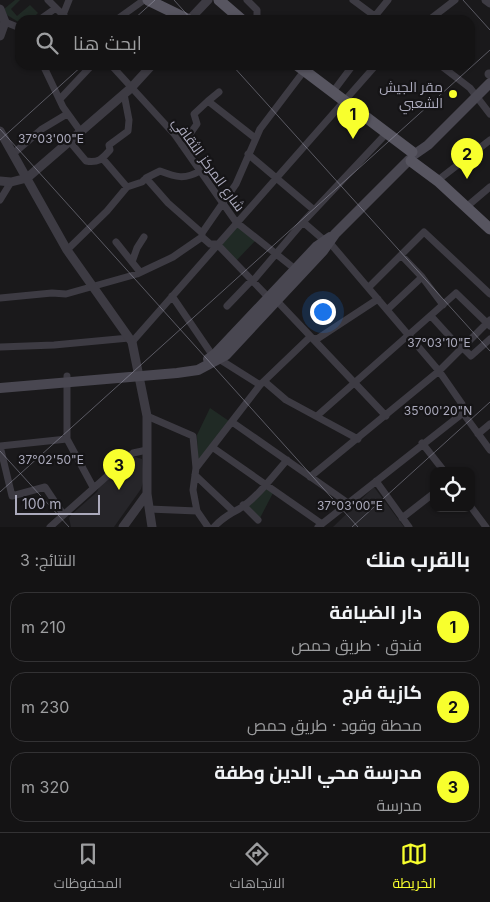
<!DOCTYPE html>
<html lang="ar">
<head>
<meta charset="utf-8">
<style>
	body { margin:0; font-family:Inter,Cairo,sans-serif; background:#1d1c1d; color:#f1f3f6; direction:rtl }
	.controls { position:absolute; right:15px; bottom:15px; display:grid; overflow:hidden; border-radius:10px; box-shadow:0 1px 4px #0004 }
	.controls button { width:45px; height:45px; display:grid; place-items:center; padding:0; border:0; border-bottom:1px solid #333234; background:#141314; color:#f1f3f6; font:25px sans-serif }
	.scale { position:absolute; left:15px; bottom:12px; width:85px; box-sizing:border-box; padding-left:5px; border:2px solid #abaabc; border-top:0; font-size:14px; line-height:18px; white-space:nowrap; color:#abaabc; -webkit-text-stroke:4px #151416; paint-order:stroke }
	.you { position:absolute; left:322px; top:311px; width:18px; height:18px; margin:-12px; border:4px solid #fff; border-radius:50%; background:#1a73e8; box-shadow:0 0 0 8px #1a73e833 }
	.badge { display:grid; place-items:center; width:32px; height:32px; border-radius:50%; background:#f8ff2d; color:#111; font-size:16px; font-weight:700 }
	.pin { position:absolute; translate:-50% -41px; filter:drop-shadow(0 1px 2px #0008) }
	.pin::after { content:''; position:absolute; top:26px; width:18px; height:15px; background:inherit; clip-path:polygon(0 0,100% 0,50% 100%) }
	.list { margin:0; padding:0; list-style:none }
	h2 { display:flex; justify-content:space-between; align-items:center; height:65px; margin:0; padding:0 20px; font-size:21px }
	h2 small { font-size:16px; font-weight:400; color:#9d9ea0 }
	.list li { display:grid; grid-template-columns:32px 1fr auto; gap:15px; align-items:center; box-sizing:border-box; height:70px; margin:0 10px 10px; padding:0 10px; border:1px solid #333234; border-radius:15px }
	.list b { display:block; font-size:19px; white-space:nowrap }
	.list p { margin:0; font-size:16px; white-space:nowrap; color:#9d9ea0 }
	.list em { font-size:16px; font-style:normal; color:#9d9ea0 }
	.icon { flex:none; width:28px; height:28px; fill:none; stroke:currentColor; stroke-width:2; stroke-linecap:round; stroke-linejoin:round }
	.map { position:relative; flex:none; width:490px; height:527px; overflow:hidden; direction:ltr }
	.search { position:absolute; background:#141314; box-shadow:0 1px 4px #0004; left:15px; right:15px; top:15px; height:55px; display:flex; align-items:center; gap:12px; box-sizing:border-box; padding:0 18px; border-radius:15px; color:#9d9ea0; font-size:19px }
	.sheet { height:305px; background:#141314 }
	nav { display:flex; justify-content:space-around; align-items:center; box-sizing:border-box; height:70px; border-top:1px solid #333234; background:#141314; font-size:14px; color:#9d9ea0 }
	nav a { display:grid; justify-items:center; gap:2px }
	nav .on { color:#f8ff2d }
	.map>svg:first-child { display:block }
	.built { fill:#262529 }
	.green { fill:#202a25 }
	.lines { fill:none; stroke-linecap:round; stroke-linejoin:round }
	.minor { stroke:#3d3b43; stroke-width:7 }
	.tertiary { stroke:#3d3b43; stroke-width:9 }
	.secondary { stroke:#494751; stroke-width:10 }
	.primary { stroke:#575560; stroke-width:11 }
	.ticks { fill:none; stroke:#abaabc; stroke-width:1; stroke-opacity:0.45 }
	.poi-dot { fill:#f8ff2d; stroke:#151416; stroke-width:2 }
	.labels { text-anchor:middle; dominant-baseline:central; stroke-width:4.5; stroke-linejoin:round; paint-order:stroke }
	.poi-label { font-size:14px; fill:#abaabc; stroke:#151416; text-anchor:end }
	.street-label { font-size:14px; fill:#abaabc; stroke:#151416 }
	.ticks-label { font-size:12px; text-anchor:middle; fill:#abaabc; stroke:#151416; stroke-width:4.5; stroke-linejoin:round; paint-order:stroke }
</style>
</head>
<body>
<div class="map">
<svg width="490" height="527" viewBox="0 0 490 527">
	<rect width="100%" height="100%" fill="#1a191b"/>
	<path class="built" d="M132,456L142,459L144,479L141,489L114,527H71L69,518L72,514L97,492L100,485Z
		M374,487L404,527H333Z"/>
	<path class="green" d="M15,0H20L11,9L17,16L30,5L38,13L31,20H20V23L7,15L4,9Z
		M237,223L256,240L236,261L218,244Z
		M210,408L229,421L198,462L197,435Z
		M265,488L273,493L260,518L247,505Z"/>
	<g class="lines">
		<path class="minor" d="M48,0L68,20
			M247,0L257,10V20
			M353,0L380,20
			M63,15L69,0
			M375,16L388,0
			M39,20L56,8
			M116,20L144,0
			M429,20L455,0
			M5,22L20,28
			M43,65L63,107L81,132
			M111,65L175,135L236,222L295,269
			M440,65L470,88L490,114
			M332,93L353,65
			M60,99L92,65
			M208,101L219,92
			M70,142L86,161C99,163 102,159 110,150L109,145L128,131L129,120L124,94
			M182,145L197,124L194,114L208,101L255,138
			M14,153L42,129L67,114
			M248,154L314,210
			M103,159L127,187L142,182L146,178L168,203L202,233
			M442,177L490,140
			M146,178L160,171C176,177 184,180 200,171
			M0,200L11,182
			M471,203L490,187
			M303,222L325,241
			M202,237V233L236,184L260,129L304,71
			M116,242L140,272
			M330,243L439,371L462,404L463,413L490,450
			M67,250L107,211L127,187
			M402,256L422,277
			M132,262L137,248L144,237
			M252,282L303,222L383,137
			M369,287L424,232L490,294
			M172,296L213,356
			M0,298L52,293L66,294L137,274L173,257L202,237L210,244H217L269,298
			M277,301L386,416
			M227,306L251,281
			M388,309L422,277L443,305
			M431,316L461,349
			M132,342L376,65
			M0,347L54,345L129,338
			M462,347L471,356L490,339
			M219,359L260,385
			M67,376V439L93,487
			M265,382L286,400L358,439
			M318,415L456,293L490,326
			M147,416L193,436L196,468L193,490L197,511L208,527
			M232,422L348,503
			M478,434L490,424
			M422,443L444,471
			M212,447L322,524
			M196,468L260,385L310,337L317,339L378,299
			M195,475L233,511
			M310,477L439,371L490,320
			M376,481L409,527
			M243,505L258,520
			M471,507L486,527
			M149,509L197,511
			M63,514L45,487L12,496L0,446L67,439
			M402,518L434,493
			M50,527L133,453L147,450
			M214,527C222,518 229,514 239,509C257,498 273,476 287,460
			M318,527L463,413"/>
		<path class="tertiary" d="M486,0L490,3
			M0,9L5,22L0,36
			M189,20L208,0
			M489,74H490
			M0,131L67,250L132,342L147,416V494L123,527
			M0,181L11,182L27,178L131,88L152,65
			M147,494L152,527"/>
		<path class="secondary" d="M415,154L428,145L490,83
			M208,359L216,353L317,246L330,237
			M0,388L177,373L198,370L226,355L323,251L335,234L409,160"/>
		<path class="primary" d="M148,0L189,20
			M219,0L242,20
			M297,65L412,152
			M411,161L438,181L490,229"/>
	</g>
	<path class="ticks" d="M174,0L192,20M463,0L490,30M133,20L155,0M232,65L490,351M0,129L358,527M0,140L83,65M0,451L69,527M0,492L490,50M352,527L490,402"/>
	<circle class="poi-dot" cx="453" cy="94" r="5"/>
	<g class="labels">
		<g class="poi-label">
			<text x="443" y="86">مقر الجيش<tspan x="443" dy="16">الشعبي</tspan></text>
		</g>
		<g class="street-label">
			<text transform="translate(209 164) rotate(54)">شارع المركز الثقافي</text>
		</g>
	</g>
	<g class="ticks-label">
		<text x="51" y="143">37°03'00"E</text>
		<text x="439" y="347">37°03'10"E</text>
		<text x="438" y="415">35°00'20"N</text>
		<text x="51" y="464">37°02'50"E</text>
		<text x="350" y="510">37°03'00"E</text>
	</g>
</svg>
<div class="controls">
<button><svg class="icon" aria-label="locate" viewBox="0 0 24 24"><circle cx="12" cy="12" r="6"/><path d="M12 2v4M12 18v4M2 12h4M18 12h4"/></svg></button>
</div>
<div class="scale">100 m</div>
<div class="you"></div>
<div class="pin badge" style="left:353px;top:139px">1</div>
<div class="pin badge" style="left:467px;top:179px">2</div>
<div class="pin badge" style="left:119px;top:490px">3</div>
<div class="search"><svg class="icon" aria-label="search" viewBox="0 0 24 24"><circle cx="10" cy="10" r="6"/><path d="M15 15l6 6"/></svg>ابحث هنا</div>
</div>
<section class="sheet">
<h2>بالقرب منك<small>النتائج: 3</small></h2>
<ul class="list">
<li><span class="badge">1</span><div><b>دار الضيافة</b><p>فندق · طريق حمص</p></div><em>210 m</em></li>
<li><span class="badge">2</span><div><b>كازية فرج</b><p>محطة وقود · طريق حمص</p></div><em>230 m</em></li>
<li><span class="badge">3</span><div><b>مدرسة محي الدين وطفة</b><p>مدرسة</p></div><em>320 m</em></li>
</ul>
</section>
<nav>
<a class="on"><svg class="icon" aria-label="map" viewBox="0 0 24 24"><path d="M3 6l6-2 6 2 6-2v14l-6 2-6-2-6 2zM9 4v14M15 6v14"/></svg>الخريطة</a>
<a><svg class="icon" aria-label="directions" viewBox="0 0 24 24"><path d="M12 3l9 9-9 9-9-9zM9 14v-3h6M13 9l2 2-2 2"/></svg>الاتجاهات</a>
<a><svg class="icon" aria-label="saved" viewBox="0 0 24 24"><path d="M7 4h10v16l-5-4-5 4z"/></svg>المحفوظات</a>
</nav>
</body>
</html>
